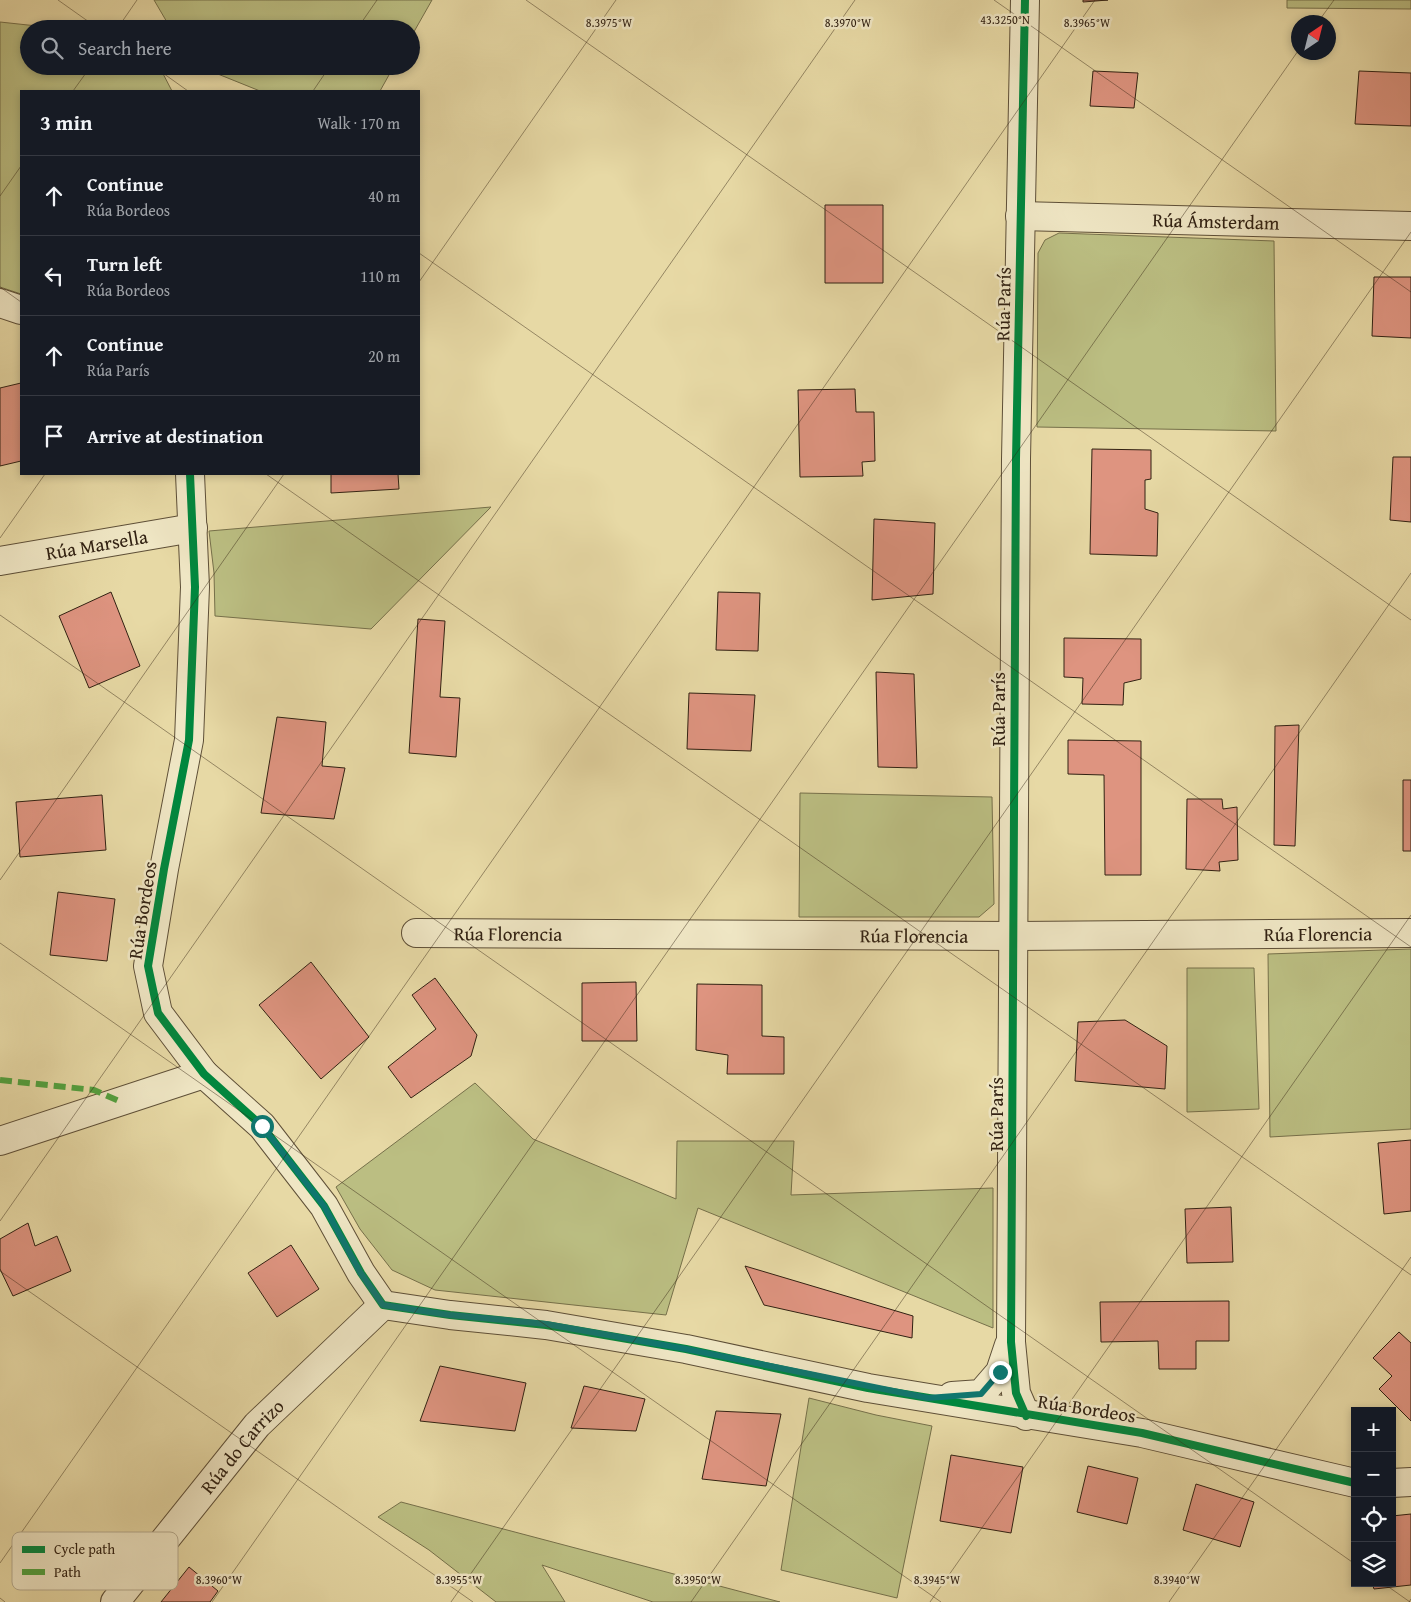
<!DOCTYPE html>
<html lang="en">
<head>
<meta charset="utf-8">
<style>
	body { margin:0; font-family:"Gentium Book Plus",serif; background:#20242c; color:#f1f3f6 }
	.controls { position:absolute; right:15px; bottom:15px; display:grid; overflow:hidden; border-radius:0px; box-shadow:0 2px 8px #0003 }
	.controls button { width:45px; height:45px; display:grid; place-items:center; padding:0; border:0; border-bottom:1px solid #363941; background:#171b24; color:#f1f3f6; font:25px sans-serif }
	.compass { position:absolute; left:1291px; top:15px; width:45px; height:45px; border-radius:50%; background:#171b24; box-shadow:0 2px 8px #0003; rotate:35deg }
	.stop { position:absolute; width:15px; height:15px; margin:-11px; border:4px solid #0f766e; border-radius:50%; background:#fff }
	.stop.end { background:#0f766e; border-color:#fff; box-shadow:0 1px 5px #0008 }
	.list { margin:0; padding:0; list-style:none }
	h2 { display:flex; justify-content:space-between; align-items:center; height:65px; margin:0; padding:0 20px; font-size:21px }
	h2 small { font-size:16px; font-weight:400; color:#9ea1a6 }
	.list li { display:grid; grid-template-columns:32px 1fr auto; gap:15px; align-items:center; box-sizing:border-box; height:80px; padding:0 20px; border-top:1px solid #363941 }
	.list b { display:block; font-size:19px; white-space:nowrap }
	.list p { margin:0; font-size:16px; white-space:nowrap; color:#9ea1a6 }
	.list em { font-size:16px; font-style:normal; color:#9ea1a6 }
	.icon { flex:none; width:28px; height:28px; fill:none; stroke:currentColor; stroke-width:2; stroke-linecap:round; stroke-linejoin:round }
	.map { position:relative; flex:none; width:1411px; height:1602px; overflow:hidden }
	.search { position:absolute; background:#171b24; box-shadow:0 2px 8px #0003; left:20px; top:20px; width:400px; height:55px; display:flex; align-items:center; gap:12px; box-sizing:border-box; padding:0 18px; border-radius:28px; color:#9ea1a6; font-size:19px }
	.panel { position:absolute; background:#171b24; box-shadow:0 2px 8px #0003; left:20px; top:90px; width:400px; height:385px; border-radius:0px }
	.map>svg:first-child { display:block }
	.green { fill:#bbbe82; stroke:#76704a }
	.building { fill:#de9480; stroke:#312112 }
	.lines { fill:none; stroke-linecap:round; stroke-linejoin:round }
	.minor-casing { stroke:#5e4f37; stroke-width:30 }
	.minor { stroke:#efe6c4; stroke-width:28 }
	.quiet { stroke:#52a23f; stroke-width:6; stroke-dasharray:12 6; stroke-linecap:butt }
	.cycleway-casing { stroke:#efe6c4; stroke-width:11 }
	.cycleway { stroke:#00873e; stroke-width:8 }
	.route { stroke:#0f766e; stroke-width:6 }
	.ticks { fill:none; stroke:#312112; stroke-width:1; stroke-opacity:0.45 }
	.labels { text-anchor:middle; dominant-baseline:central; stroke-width:5; stroke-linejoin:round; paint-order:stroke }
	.street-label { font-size:19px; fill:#312112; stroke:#efe6c4 }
	.key { fill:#efe6c4; stroke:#b6ab8f; stroke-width:1 }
	.key-label { font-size:14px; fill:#312112 }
	.ticks-label { font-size:12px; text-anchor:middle; fill:#312112; stroke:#efe6c4; stroke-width:5; stroke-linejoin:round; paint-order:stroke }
</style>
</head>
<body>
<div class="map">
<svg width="1411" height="1602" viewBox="0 0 1411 1602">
	<rect width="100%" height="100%" fill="#e7d9a5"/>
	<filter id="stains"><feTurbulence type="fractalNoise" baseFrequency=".004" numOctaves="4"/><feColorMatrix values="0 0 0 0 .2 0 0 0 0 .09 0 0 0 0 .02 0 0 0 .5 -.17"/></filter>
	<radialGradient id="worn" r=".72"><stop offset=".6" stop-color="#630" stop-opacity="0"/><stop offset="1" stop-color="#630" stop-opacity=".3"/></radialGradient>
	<path class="green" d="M154,0H432L411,37V29H171Z
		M1287,0H1411V9L1287,8Z
		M0,22L65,29H29V66H159L172,91H21V294L0,287Z
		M198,66H394L380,91H260Z
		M1059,233L1274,241L1276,431L1037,427L1038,253L1045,240Z
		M491,507L371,629L215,616L214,573L209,531Z
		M800,793L992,797L994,904L979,917H799Z
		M1411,949V1129L1270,1137L1268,954Z
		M1187,968H1254L1259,1109L1187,1112Z
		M475,1083L533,1139L676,1199L677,1141H794L791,1195L993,1188V1328L698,1208L666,1315L435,1290L392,1270L360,1229L336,1187Z
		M809,1398L876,1415L932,1426L897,1598L781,1570Z
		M401,1502L780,1602H653L542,1565L565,1602H496L429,1550L378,1517Z"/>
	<path class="building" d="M1083,0H1108L1083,2Z
		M1093,71L1138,73L1134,108L1090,106Z
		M1359,71L1411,73V126L1355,124Z
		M825,205H883V283H825Z
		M1374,277H1411V338L1372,336Z
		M21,383V461L0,466V388Z
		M855,389L856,412H874L875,461L862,462L863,476L800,477L798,390Z
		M1092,449L1151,450V479L1145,480V509L1158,513L1157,556L1090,554Z
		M1393,457H1411V522L1390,520Z
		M331,474H398L399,489L331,493Z
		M874,519L935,523L933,594L872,600Z
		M111,592L140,666L89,688L59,616Z
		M718,592L760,593L758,651L716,650Z
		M418,619L445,621L440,697L460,698L456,757L409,753Z
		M1064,638L1141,639V679L1124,683L1123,705L1082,704L1083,678L1064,677Z
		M876,672L914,674L917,768L878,767Z
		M689,693L755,695L751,751L687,749Z
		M277,717L326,722L322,766L345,768L334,819L261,813Z
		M1299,725L1295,846L1274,845L1275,726Z
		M1068,740L1141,741V875H1105L1104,775L1068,774Z
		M1403,780H1411V851H1403Z
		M102,795L106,850L20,857L16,802Z
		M1187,799H1222L1223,809L1237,807L1238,860L1219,862L1220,871L1186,869Z
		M58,892L115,899L107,961L50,955Z
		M311,962L369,1037L321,1079L259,1005Z
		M435,978L477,1035L471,1056L411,1098L388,1067L436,1029L412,995Z
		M636,982L637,1041H582V983Z
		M697,984L762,985V1036L784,1037V1074H727L728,1055L696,1050Z
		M1125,1020L1167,1046L1165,1089L1075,1081L1078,1022Z
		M1411,1140V1211L1384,1214L1378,1143Z
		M1231,1207L1233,1262L1187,1263L1185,1209Z
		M28,1223L35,1246L57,1236L71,1271L13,1296L0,1269V1239Z
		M291,1245L319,1289L277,1317L248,1273Z
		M745,1266L913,1316L912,1338L764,1305Z
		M1229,1301V1341H1196V1369H1159L1158,1341L1101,1342L1100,1302Z
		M1399,1332L1411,1343V1421L1379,1389L1392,1376L1373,1358Z
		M440,1366L526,1383L515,1431L420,1421Z
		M584,1386L645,1399L636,1431L571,1428Z
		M716,1411L781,1414L766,1486L702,1479Z
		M951,1455L1023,1467L1011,1533L940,1521Z
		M1088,1466L1138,1478L1127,1524L1077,1512Z
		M1196,1484L1254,1502L1240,1547L1183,1530Z
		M1411,1514V1585L1374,1589L1372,1583H1392V1516Z
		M189,1567L218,1591L210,1602H161Z"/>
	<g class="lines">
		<g class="minor-casing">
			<g id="minor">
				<path d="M1025,0L1016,459L1011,1342L1016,1393L1026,1416"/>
				<path id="s1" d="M1020,216L1411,226"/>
				<path d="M0,303L21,310"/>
				<path d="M190,474L195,587L189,740L164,869L148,966L158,1013L204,1074L262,1126L324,1206L361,1273L383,1305L450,1315L546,1325L686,1349L868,1388L1142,1433L1355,1483"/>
				<path id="s2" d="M0,561L193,528"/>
				<path id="s3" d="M416,933L1013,936L1411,933"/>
				<path d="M0,1141L204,1074"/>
				<path d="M952,1396L981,1394L1000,1372L1009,1345"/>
				<path d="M1392,1483L1411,1482"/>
				<path id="s4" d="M115,1602L257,1425L383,1305"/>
			</g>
		</g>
		<use href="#minor" class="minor"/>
		<path class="quiet" d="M0,1080L94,1090L119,1101"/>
		<g class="cycleway-casing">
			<path id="cycleway" d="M1025,0L1016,459L1011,1342L1016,1393L1026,1416
				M190,474L195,587L189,740L164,869L148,966L158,1013L204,1074L262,1126L324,1206L361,1273L383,1305L450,1315L546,1325L686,1349L868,1388L1142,1433L1355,1483"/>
		</g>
		<use href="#cycleway" class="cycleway"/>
	</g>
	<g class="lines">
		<path class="route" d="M262,1126L324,1206L360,1272L383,1305L450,1315L546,1324L686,1349L928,1398L981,1394L1000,1372"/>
	</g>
	<path class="ticks" d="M58,0L99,29M526,0L1411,620M994,0L1411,292M1318,22L1334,0M117,29L137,0M357,29L377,0M153,66L188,91M73,91L91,66M313,91L330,66M0,196L21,166M419,253L1411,947M419,282L616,0M0,287L21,302M266,474L1411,1275M0,538L45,474M0,615L1355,1564M0,880L284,474M0,943L941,1602M0,1221L855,0M0,1271L473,1602M0,1563L1095,0M1383,1583L1410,1602M0,1598L5,1602M212,1602L1298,51M451,1602L1411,232M691,1602L1411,573M930,1602L1411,915M1169,1602L1411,1257M1409,1602L1411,1599"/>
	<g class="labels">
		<g class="street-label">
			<text stroke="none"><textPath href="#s1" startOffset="196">Rúa Ámsterdam</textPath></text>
			<text transform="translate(1003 304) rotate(-89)">Rúa París</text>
			<text stroke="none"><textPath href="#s2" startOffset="98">Rúa Marsella</textPath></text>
			<text transform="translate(998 709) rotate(-90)">Rúa París</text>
			<text transform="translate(142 910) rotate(-81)">Rúa Bordeos</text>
			<text stroke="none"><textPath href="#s3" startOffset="92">Rúa Florencia</textPath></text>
			<text stroke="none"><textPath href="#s3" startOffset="902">Rúa Florencia</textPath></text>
			<text stroke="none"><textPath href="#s3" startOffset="498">Rúa Florencia</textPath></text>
			<text transform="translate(996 1114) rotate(-90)">Rúa París</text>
			<text transform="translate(1087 1408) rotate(9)">Rúa Bordeos</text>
			<text stroke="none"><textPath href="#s4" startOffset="201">Rúa do Carrizo</textPath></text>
		</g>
	</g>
	<rect x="12" y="1532" width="166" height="58" rx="8" class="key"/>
	<rect x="22" y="1546" width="23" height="7" fill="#00873e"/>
	<rect x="22" y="1569" width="23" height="6" fill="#52a23f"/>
	<g class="key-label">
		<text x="54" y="1554">Cycle path</text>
		<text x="54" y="1577">Path</text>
	</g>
	<g class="ticks-label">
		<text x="1005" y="24">43.3250°N</text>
		<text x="609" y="27">8.3975°W</text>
		<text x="848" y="27">8.3970°W</text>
		<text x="1087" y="27">8.3965°W</text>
		<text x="219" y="1584">8.3960°W</text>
		<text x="459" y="1584">8.3955°W</text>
		<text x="698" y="1584">8.3950°W</text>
		<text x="937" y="1584">8.3945°W</text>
		<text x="1177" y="1584">8.3940°W</text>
	</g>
	<rect width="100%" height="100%" filter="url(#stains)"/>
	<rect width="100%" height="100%" fill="url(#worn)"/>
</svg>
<div class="controls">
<button>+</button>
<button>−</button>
<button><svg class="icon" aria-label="locate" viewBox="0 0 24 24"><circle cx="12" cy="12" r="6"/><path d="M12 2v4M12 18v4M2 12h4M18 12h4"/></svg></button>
<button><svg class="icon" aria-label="layers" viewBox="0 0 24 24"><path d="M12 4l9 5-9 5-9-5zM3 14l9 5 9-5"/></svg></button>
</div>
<svg class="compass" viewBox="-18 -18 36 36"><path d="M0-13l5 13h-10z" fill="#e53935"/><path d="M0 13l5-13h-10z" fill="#9ea1a6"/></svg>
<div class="stop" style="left:262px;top:1126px"></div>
<div class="stop end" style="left:1000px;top:1372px"></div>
<div class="search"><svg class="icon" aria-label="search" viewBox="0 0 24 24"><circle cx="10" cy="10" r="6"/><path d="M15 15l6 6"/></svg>Search here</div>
<section class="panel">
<h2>3 min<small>Walk · 170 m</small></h2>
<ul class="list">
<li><svg class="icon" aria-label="ahead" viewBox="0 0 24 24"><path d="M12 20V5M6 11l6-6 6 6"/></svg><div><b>Continue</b><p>Rúa Bordeos</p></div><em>40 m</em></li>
<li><svg class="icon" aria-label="left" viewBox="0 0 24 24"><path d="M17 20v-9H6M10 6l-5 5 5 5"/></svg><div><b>Turn left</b><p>Rúa Bordeos</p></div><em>110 m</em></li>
<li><svg class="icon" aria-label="ahead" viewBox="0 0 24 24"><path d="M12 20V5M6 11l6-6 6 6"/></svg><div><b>Continue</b><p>Rúa París</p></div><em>20 m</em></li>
<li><svg class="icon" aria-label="arrive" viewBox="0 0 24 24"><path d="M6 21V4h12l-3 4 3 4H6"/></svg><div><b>Arrive at destination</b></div></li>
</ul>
</section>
</div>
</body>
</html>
